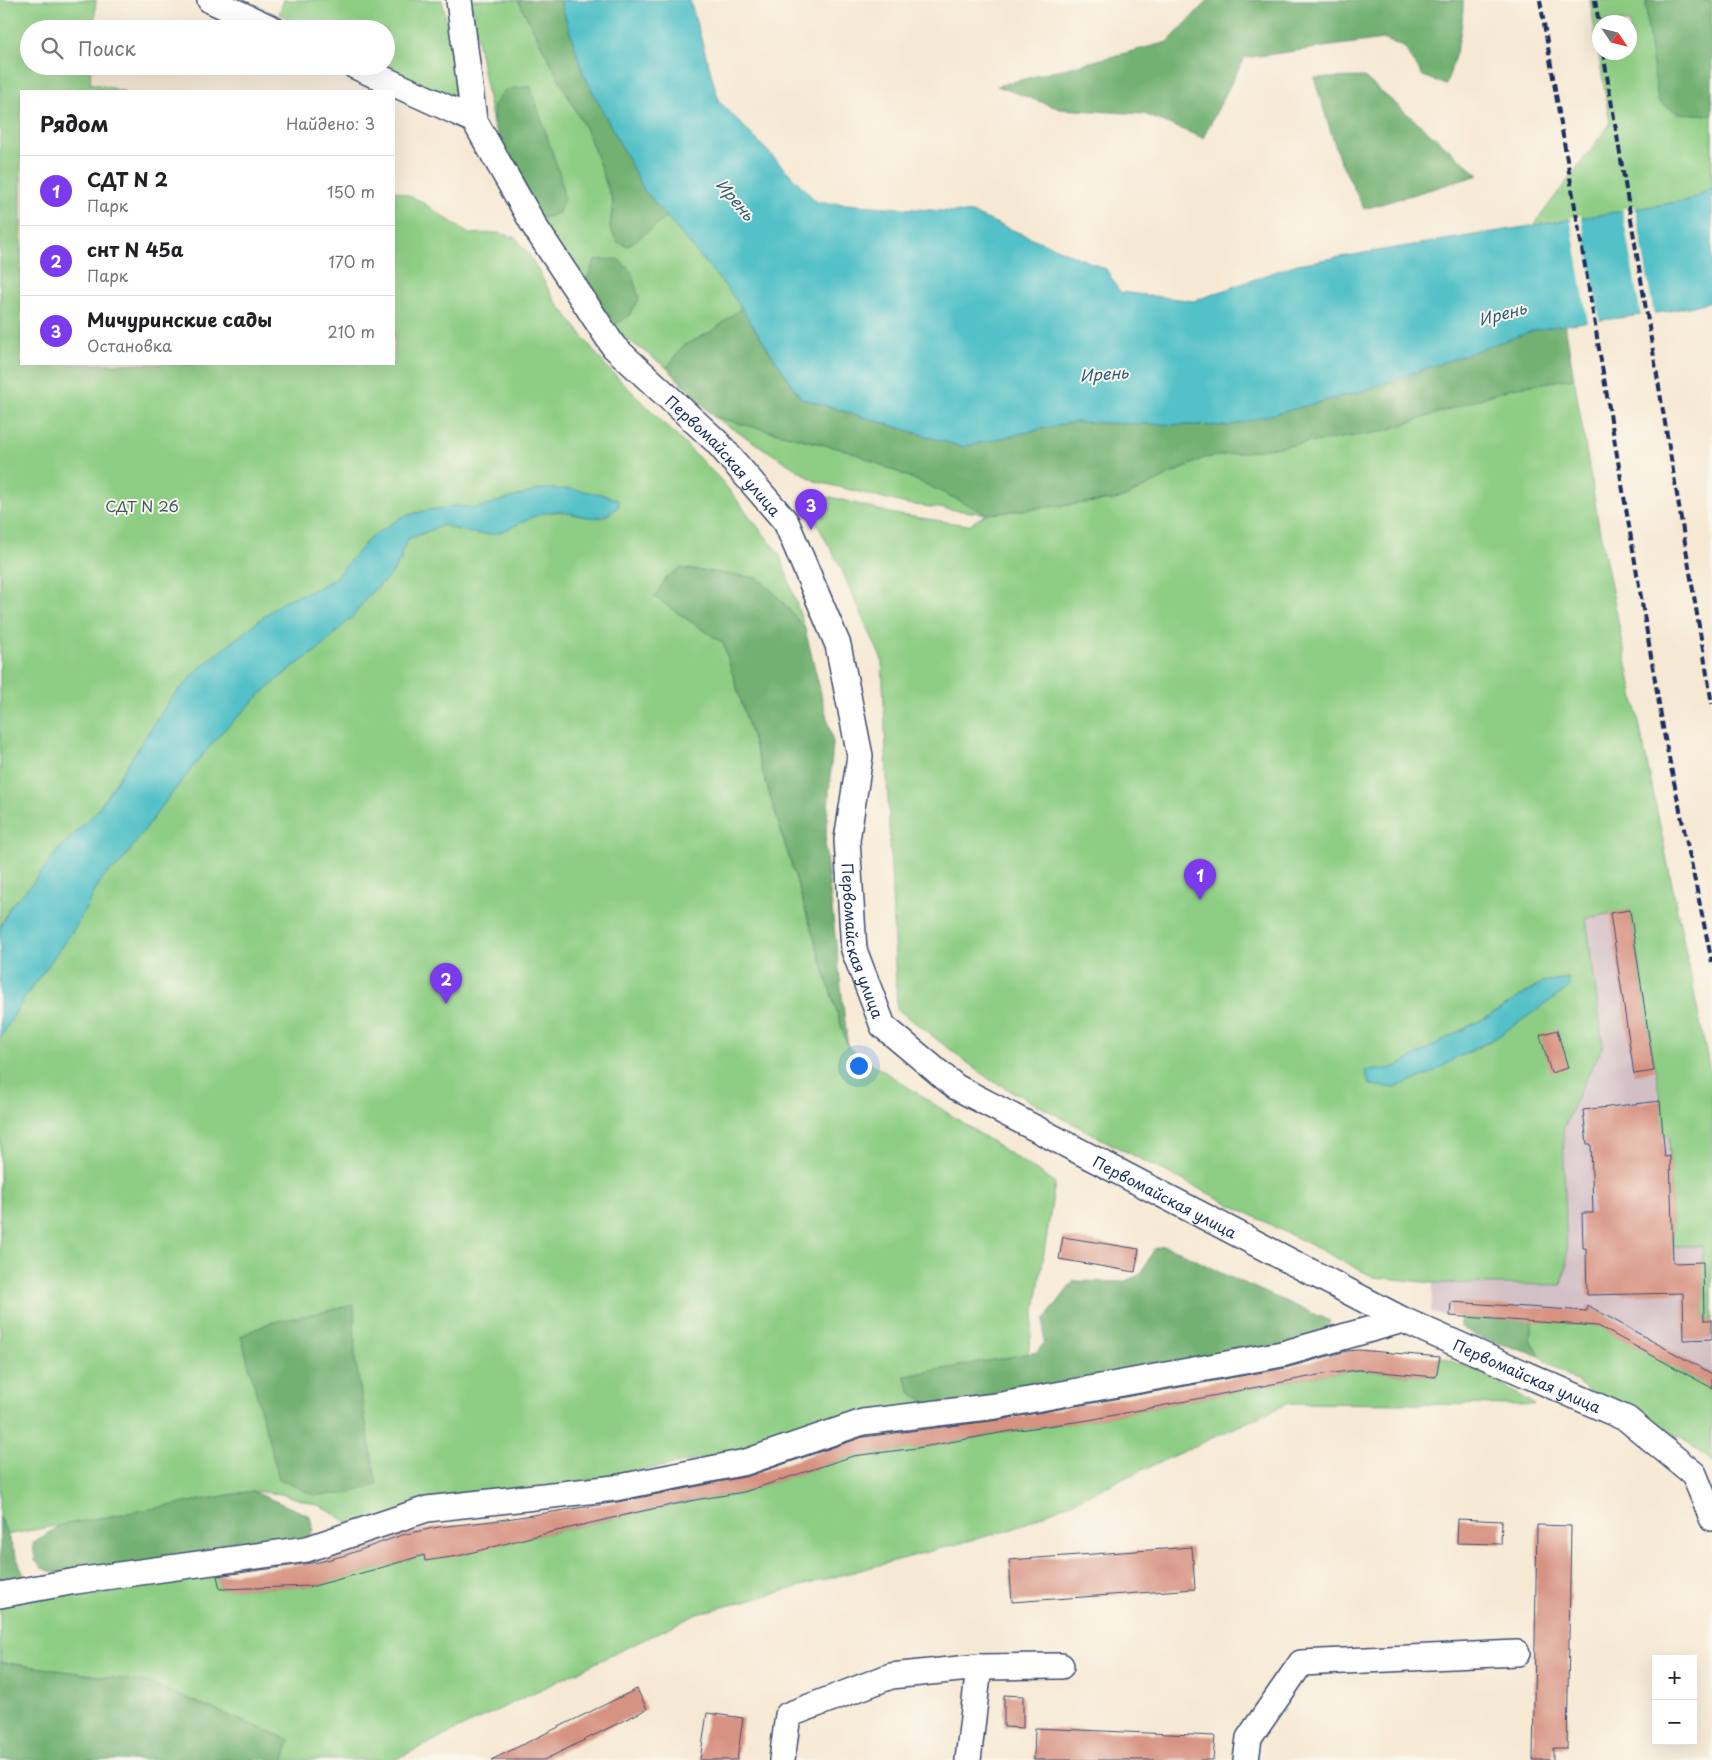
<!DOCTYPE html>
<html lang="ru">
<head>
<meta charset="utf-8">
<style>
	body { margin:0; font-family:"Playpen Sans",sans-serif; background:#f6f6f6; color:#202124 }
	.controls { position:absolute; right:15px; bottom:15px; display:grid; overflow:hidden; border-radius:0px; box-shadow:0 5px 20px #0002 }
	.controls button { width:45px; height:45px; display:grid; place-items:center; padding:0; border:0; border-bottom:1px solid #e0e0e0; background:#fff; color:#202124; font:25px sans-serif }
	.compass { position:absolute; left:1592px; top:15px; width:45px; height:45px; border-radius:50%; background:#fff; box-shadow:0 5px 20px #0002; rotate:125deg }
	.you { position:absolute; left:858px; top:1065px; width:18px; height:18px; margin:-12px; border:4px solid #fff; border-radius:50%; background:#1a73e8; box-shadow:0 0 0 8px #1a73e833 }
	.badge { display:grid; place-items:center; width:32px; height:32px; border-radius:50%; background:#7c3aed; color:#fff; font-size:16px; font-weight:700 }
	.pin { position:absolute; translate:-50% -41px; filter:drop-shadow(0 1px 2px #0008) }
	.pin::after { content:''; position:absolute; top:26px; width:18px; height:15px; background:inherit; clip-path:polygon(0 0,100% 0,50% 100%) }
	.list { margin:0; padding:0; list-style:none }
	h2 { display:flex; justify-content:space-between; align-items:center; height:65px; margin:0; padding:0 20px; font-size:21px }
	h2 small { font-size:16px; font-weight:400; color:#757577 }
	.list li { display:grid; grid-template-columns:32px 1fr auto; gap:15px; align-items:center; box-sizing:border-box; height:70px; padding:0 20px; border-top:1px solid #e0e0e0 }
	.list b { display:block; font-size:19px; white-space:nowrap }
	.list p { margin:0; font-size:16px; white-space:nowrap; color:#757577 }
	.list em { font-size:16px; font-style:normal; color:#757577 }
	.icon { flex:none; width:28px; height:28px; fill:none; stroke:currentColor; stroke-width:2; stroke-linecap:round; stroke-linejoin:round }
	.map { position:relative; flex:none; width:1712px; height:1760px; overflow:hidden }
	.search { position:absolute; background:#fff; box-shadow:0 5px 20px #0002; left:20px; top:20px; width:375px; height:55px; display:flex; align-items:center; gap:12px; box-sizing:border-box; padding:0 18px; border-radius:28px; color:#757577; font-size:19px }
	.panel { position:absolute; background:#fff; box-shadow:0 5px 20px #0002; left:20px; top:90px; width:375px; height:275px; border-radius:0px }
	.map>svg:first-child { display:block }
	.industrial { fill:#d2bec5 }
	.green { fill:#8ece84; stroke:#547e71; fill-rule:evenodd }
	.forest { fill:#72b172; stroke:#467068 }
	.water { fill:#52c1c7; stroke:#367892 }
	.pier { fill:#f6e9d4 }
	.building { fill:#d79382 }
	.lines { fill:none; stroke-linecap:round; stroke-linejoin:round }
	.minor-casing { stroke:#3c4b70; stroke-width:28 }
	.minor { stroke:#fff; stroke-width:25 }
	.rail { stroke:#1b2f5e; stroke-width:4; stroke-dasharray:8 4; stroke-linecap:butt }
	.labels { text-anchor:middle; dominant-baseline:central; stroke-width:4; stroke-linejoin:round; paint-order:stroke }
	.street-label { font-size:15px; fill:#1b2f5e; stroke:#fbf7ec }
	.park-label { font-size:15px; fill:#385768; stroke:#fbf7ec }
	.water-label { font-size:16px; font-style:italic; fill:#2c5b7e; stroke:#fbf7ec }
</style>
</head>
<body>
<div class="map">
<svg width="1712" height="1760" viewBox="0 0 1712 1760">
	<rect width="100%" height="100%" fill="#fbf7ec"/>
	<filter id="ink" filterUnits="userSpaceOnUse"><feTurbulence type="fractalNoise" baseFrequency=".02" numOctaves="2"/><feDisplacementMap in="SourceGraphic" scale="10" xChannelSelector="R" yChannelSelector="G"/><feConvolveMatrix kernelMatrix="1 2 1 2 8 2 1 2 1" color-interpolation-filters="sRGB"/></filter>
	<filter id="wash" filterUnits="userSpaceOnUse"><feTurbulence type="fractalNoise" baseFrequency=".0096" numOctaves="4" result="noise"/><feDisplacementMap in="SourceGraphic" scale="20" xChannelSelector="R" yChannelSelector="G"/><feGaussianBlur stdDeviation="1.12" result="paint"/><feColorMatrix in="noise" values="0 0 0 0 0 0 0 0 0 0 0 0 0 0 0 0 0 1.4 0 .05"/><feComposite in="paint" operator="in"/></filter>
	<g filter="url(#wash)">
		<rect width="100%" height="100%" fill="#f6e9d4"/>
		<path class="industrial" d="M1630,910L1664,1136L1669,1134L1673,1246H1702L1704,1320H1712V1388L1599,1326L1450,1316L1431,1313L1433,1283L1561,1285L1567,1265L1563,1130L1575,1101L1603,1046L1586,918Z"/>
		<path class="green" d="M0,0H96L94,29H29V66H91L90,83L124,91H21V364H394V190L419,200L469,234L497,233L515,237L528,253L554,299L604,364L721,480L780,555L805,629L781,600L758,578L680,568L654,597L723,643L848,1048L1055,1183L1028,1354L905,1376L928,1403L765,1447L352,1525L321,1506L282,1494L252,1491L0,1536V1038L25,997L75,928L103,877L120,864L162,806L200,758L223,731L262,693L354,615L369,594L389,577L401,560V553L408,539L444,525L457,530L510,527L539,514L560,511L588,517L602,518L613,512L619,505L618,500L542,489L476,508L455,506L424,511L402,517L370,538L335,578L312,591L285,600L202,666L169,701L97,811L59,849L31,885L11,905L0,928V934Z
			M284,0H442L464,110L380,66H386V29H308L279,14Z
			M470,0H518L589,136L613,202L610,228L628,245L667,217L731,293L741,308L714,330L683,346L667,368L611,327L595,260L586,282L548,239L494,105L493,124Z
			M1590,0H1646L1647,23L1678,113L1712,115V188L1690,200L1533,226L1610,124ZM1600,22H1630V52H1600Z
			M1574,378L1599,527L1712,1081V1320H1704L1702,1246H1673L1669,1135L1663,1136L1660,1101L1630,910L1586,918L1603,1046L1575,1101L1563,1130L1567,1265L1561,1285L1433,1283L1374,1277L1113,1145L989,1079L897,1009L882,660L840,566L816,522L815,500L831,497L894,514L968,525L987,514L907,504L815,481L714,417L849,451L925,484L988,514L1121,499L1203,458L1381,432L1512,388ZM1568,978L1563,992L1497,1037L1478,1048L1458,1057L1370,1085L1365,1071L1394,1068L1450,1036L1489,1016L1543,982Z
			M1532,1321L1599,1326L1712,1388V1463L1684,1439L1595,1395L1540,1356L1530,1339Z
			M1440,1357L1479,1371L1535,1405L1289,1403L1013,1529L697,1614L394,1760H284L290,1740L148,1683L0,1662V1603L217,1574L220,1589L314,1586L380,1568L424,1555L425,1561L695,1500L744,1492L853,1456L917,1448L1005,1432L1089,1420L1324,1374L1359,1370L1436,1377Z"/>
		<path class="forest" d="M518,0H560L583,73L644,190L667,217L628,246L617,242L610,228L613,202L589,136Z
			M1208,0H1463C1464,30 1455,57 1446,85L1423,76L1404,47L1383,39L1244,58L1203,138L1144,114L1060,109L997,86L1168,42Z
			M1646,0H1712V115L1678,113L1658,101L1647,23Z
			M1364,77L1479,175L1364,209L1339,158L1314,78Z
			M530,86L560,175L564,197L559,213L543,218L536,213L493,124L494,105L505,90Z
			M618,259L631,271L639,299L628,317L611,327L586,282L595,260Z
			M741,308L801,398L962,447L1072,422L1228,426L1535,330L1565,324L1574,378L1512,388L1381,432L1204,458L1121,499L987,514L925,484L849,451L714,417L667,368L683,346L714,330Z
			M680,568L758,578L781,600L805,629L833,742L825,848L848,1048L723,643L654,597L666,578Z
			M1163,1246L1181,1252L1221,1273L1330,1321L1326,1332L1282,1346L976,1402L928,1403L911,1393L904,1376L1037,1352L1044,1343V1320L1074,1281L1123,1282L1141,1274L1154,1249Z
			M354,1305L355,1359L377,1485L345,1494L314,1495L279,1479L241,1336L269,1323Z
			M1460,1316L1532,1321L1530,1339L1540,1356L1476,1336L1460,1326Z
			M252,1491L310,1516L313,1532L303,1541L59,1574L44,1569L35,1561L33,1543L60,1525Z
			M0,1517L26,1580L0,1585Z
			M0,1662L148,1683L290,1740L284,1760H0Z"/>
		<path class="water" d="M560,0H690L719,101L817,202L972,213L1106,269L1120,292L1194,301L1297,264L1690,200L1712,188V301C1655,318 1593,318 1535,330L1359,392L1228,426L1072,422L962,447L801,398L731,293L644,190L583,73Z
			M542,489H571L601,494L618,500L619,505C595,530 578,509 550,512C530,515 515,528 497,533C480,537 459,531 444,525L408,539L401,553V560L389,577L369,594L354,615L320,648L289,670L262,693L223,731L200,758L162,806L120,864L103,877L75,928L25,997L0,1038V928L11,905L31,885L59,849L97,811L169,701L202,666L285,600L312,591L335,578L370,538L402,517L424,511L455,506L476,508Z
			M1568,978L1569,987L1563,992L1497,1037L1458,1057L1432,1073L1394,1088L1370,1085L1365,1071L1394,1068L1450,1036L1489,1016L1543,982Z"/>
		<path class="pier" d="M1635,206L1654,315L1641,317L1622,209Z
			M1581,215L1600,322L1588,323L1570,217Z"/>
		<g id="blocks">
			<path class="building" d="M1630,910L1654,1071L1634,1074L1610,913Z
				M1557,1030L1568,1068L1551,1073L1540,1035Z
				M1660,1101L1665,1157L1670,1156L1673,1263L1703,1262L1704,1320H1712V1339L1684,1340L1683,1293L1587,1295L1586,1248H1583L1582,1213H1593L1591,1144H1587L1583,1110Z
				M1063,1237L1139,1249L1135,1272L1059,1259Z
				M1451,1302L1587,1311V1305L1712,1374V1388L1598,1326L1450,1316Z
				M1358,1350L1440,1357L1436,1377L1359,1370L1324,1374L1089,1420L1005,1432L917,1448L853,1456L744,1492L695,1500L638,1512L531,1537L458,1556L425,1561L424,1555L380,1568L314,1586L220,1589L217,1576L319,1562L346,1555L402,1535L438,1527L493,1521L618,1502L749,1476L863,1437L999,1420L1285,1368L1347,1351Z
				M1458,1519L1502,1521L1501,1544L1457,1543Z
				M1537,1525L1571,1526L1567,1748H1553V1760H1533Z
				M1192,1547L1195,1589L1012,1602L1009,1560Z
				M637,1689L647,1709L544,1760H491Z
				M1004,1695L1023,1696V1728L1004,1727Z
				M707,1713L743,1718L737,1760H700Z
				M1035,1728L1215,1736L1213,1760H1034Z"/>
		</g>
	</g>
	<g filter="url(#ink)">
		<use href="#blocks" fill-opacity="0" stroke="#3c4b70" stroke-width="1"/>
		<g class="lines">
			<g class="minor-casing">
				<g id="minor">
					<path d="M210,0L273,29"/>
					<path id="s1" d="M459,0L474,120L535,227L614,347L717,442L786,522L838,645L860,756L847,840L854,950L883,1026L956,1087L1403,1320L1627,1419L1694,1474L1712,1518"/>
					<path d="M355,66L474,120"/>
					<path d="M0,1595L76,1581L307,1549L427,1509L615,1488L746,1462L863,1422L996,1406L1282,1354L1403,1320"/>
					<path d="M782,1760L788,1715L891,1676L979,1667L1061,1666"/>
					<path d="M968,1760L979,1667"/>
					<path d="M1246,1760L1249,1738L1301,1663L1517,1653"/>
				</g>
			</g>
			<use href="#minor" class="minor"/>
			<path class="rail" d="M1540,0L1665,739L1712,962
				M1595,0L1600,30
				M1603,52L1712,704"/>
		</g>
	</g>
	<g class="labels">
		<g class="street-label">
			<text stroke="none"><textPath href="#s1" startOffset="542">Первомайская улица</textPath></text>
			<text stroke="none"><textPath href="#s1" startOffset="1068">Первомайская улица</textPath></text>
			<text stroke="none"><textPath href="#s1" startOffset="1488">Первомайская улица</textPath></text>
			<text stroke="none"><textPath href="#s1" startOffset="1892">Первомайская улица</textPath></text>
		</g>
		<g class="park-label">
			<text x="142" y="505">СДТ N 26</text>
		</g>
		<g class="water-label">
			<text transform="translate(736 199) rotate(50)">Ирень</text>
			<text transform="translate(1502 313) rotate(-15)">Ирень</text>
			<text transform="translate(1104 373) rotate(-4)">Ирень</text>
		</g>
	</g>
</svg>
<div class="controls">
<button>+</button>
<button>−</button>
</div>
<svg class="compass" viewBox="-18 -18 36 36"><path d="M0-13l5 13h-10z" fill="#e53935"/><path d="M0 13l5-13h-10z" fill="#757577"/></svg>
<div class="you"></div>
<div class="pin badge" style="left:1200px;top:900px">1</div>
<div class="pin badge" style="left:446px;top:1004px">2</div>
<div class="pin badge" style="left:811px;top:530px">3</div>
<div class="search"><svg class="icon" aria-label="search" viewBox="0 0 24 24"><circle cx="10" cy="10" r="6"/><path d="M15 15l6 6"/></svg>Поиск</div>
<section class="panel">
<h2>Рядом<small>Найдено: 3</small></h2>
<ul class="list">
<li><span class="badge">1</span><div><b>СДТ N 2</b><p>Парк</p></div><em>150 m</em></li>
<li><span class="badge">2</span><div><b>снт N 45а</b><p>Парк</p></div><em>170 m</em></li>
<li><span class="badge">3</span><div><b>Мичуринские сады</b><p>Остановка</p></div><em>210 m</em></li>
</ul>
</section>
</div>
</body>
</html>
